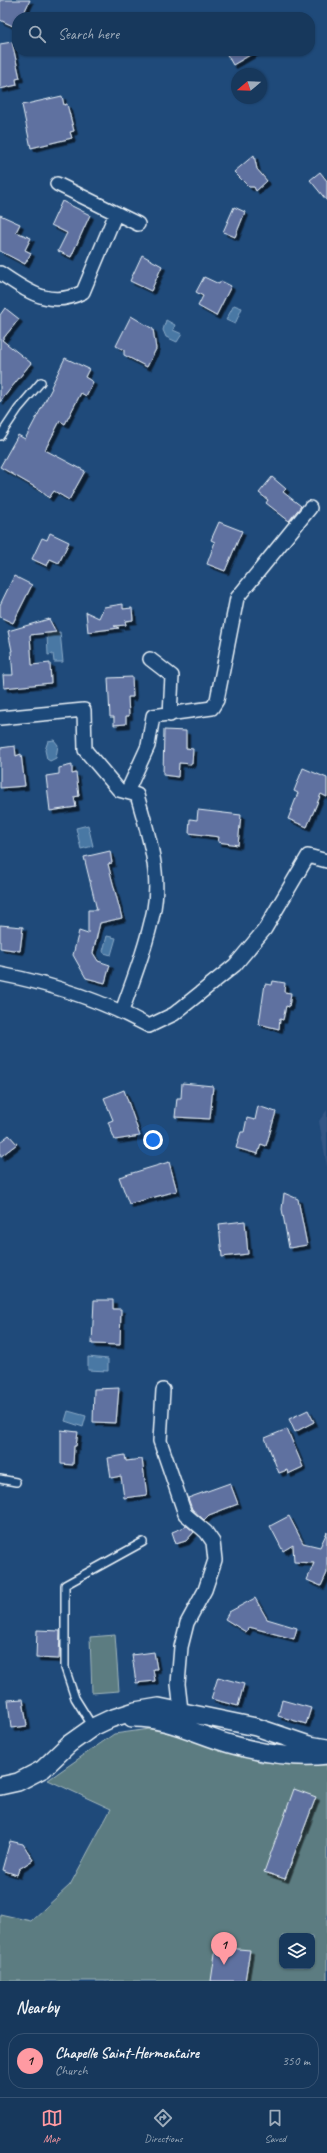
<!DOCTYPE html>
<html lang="en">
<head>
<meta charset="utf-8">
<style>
	body { margin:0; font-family:Caveat,sans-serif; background:#244365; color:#f1f3f6 }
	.controls { position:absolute; right:12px; bottom:12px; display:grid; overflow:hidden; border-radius:8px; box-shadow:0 1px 3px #0004 }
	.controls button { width:36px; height:36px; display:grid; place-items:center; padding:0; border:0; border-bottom:1px solid #365272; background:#17385c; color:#f1f3f6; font:20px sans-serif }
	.compass { position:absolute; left:231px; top:68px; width:36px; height:36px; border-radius:50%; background:#17385c; box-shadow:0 1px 3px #0004; rotate:251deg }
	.you { position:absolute; left:153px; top:1140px; width:14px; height:14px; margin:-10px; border:3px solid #fff; border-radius:50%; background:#1a73e8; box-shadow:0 0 0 6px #1a73e833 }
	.badge { display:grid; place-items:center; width:26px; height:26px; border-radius:50%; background:#ff9aa2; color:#111; font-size:13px; font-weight:700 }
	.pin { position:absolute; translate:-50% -33px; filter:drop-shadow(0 1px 2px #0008) }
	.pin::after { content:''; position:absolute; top:21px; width:14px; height:12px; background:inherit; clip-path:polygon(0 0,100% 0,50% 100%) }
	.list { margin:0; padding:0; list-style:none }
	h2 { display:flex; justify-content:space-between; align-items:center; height:52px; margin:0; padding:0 16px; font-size:17px }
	h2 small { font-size:13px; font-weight:400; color:#9eacbb }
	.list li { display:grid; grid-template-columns:26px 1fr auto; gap:12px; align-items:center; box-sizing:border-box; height:56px; margin:0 8px 8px; padding:0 8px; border:1px solid #365272; border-radius:16px }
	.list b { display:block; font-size:15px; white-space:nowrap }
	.list p { margin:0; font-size:13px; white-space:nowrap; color:#9eacbb }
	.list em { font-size:13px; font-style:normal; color:#9eacbb }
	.icon { flex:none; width:22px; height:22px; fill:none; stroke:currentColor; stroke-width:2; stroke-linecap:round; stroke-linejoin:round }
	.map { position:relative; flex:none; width:327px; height:1981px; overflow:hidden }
	.search { position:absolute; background:#17385c; box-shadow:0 1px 3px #0004; left:12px; right:12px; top:12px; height:44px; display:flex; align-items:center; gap:10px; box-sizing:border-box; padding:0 14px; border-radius:16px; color:#9eacbb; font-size:15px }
	.sheet { height:116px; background:#17385c }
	nav { display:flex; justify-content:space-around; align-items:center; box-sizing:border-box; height:56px; border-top:1px solid #365272; background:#17385c; font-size:11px; color:#9eacbb }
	nav a { display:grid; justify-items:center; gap:2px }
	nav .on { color:#ff9aa2 }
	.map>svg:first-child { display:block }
	.built { fill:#325685 }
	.green { fill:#5b7c81; stroke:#a2b6bc; fill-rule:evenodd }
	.water { fill:#4878a4; stroke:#88a8c6 }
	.building { fill:#5f71a0; stroke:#e8f1f8; filter:url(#shadow) }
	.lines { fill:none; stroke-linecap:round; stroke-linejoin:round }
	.service-casing { stroke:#e8f1f8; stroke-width:10 }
	.minor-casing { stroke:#e8f1f8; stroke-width:16 }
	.tertiary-casing { stroke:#e8f1f8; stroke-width:20 }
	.service { stroke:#1f4a7a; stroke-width:7 }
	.minor { stroke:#1f4a7a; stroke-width:13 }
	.tertiary { stroke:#1f4a7a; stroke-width:17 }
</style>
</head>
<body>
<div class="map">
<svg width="327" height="1981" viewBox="0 0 327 1981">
	<defs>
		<filter id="shadow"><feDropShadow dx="3.5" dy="3.5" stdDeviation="0" flood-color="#0009"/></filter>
	</defs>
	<rect width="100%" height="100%" fill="#1f4a7a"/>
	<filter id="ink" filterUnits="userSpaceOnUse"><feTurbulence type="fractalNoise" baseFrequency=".025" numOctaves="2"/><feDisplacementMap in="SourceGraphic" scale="8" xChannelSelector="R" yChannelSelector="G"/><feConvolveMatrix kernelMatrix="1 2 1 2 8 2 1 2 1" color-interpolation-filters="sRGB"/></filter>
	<g filter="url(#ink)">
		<path class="built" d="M327,1110V1167L319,1121Z"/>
		<path class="green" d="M115,1635L119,1691L92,1693L90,1637Z
			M150,1729L187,1737L261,1762L327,1765V1981H0V1914L31,1921L70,1885L111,1809L48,1780L114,1734ZM282,1936H312V1966H282Z"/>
		<path class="water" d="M234,305L242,308L235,324L226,320Z
			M166,320L175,325L173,330L182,334L177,342L166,337L163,330Z
			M60,632L63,662H54L53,654L48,655L47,634Z
			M54,740L58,745L56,758L50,761L47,759L45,750L48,741Z
			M88,825L93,846L81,849L76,828Z
			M107,936L116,938L111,955L104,953L103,951Z
			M88,1357L108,1359V1371L88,1370Z
			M68,1411L86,1416L83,1427L65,1421Z"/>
		<path class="building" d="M0,0H30L22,17H17V28L0,20Z
			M12,42L20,78L16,79L17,85L0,89V44Z
			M225,51H257L233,65Z
			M62,96L64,105L67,104L74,131L70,132L72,138L31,148L22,105Z
			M254,155L257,169L267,181L256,191L254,187H249L234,172Z
			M320,172L327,181V201L310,180Z
			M62,201L90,215L71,257L58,251L67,233L51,225Z
			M234,207L245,212L235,237L223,232Z
			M0,215L20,224L16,232L31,238L25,250L31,253L25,264L0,251Z
			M142,255L162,266L151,291L130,281Z
			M204,277L219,284L221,281L231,286L216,316L198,306L203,296L196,292Z
			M5,308L19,319L2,340L31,363L0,402V315Z
			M131,316L153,329L156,349L147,367L124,355V350L116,346Z
			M65,358L89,369L85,377L93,382L86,396L81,393L65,424L60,421L45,450L85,471L69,500L54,491L49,498L40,490L0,467L18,435L25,439L52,388L51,387Z
			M272,477L286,489L283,492L301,506L289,521L266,503L268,500L259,493Z
			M219,522L242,531L225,571L207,564L215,542L211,540Z
			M50,533L69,542L59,563L50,559L47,566L32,559L42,538L47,540Z
			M14,576L32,585L13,623L0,617V605Z
			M123,604V609L132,608L133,620L125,621L126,625L114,626L119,628L88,632L86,612L99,618L104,607Z
			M49,619L56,632L30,635L32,665L50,663L51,683L4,688L3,675H13L11,651H12L8,631Z
			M132,677L133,697H128L129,716H126V724L114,725V717H110L108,678Z
			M164,730L186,731V748L193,749L192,764L179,763L178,777L163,775Z
			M15,746L16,756L21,754L25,786L0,788V748Z
			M72,765V774L76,773L79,796L74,797L76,807L50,811L46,776L59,774V768Z
			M303,768L327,778V797L321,794L307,827L288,819L298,793L294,791Z
			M198,810L241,815L238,845L218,842L219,837L189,833L190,819L197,820Z
			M110,851L112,863L108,864L122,918L100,923L93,953L98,961L110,965L105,983L86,978L73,955L79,931L88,934V910H97L84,857Z
			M0,925L23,927L20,951L0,948Z
			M273,981L285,983L284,992L291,993L289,1007L286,1006L283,1020L280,1019L279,1029L259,1024L265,984L272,985Z
			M182,1083L213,1086L210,1119L175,1117L177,1098H181Z
			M124,1090L140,1136L115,1140L108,1122L113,1120L104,1098Z
			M258,1106L276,1112L266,1146L261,1144L258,1154L236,1148L241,1132H244L247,1118L255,1120Z
			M9,1135L17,1144L0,1157V1142Z
			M169,1162L177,1191L129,1204L119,1177Z
			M284,1193L298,1199L307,1245L289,1248L282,1209Z
			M245,1221L248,1254L222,1257L219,1224Z
			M94,1300H113V1309H121L120,1345L92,1344Z
			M119,1388L116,1423L93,1422L94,1389Z
			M308,1410L314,1422L295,1432L289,1419Z
			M287,1429L303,1467L288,1474L287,1470L279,1473L265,1438Z
			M61,1430L78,1432L76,1446H74L73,1465L61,1464Z
			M125,1455L126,1461L142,1459L147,1495L124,1498L121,1476L111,1478L108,1458Z
			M230,1483L238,1504L209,1515L204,1520L192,1509L188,1498Z
			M289,1516L303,1543L320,1547L327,1532V1573L321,1586L307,1580L314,1563L294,1562L293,1545L283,1551L270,1526Z
			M187,1526L194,1532L186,1541L176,1544L172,1532Z
			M255,1598L267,1619L297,1628L294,1639L249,1627L246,1632L225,1619L229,1612Z
			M37,1630L60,1631L59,1659L36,1658Z
			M154,1652L157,1669H153L155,1681L136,1683L132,1655Z
			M218,1677L244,1684L238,1706L211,1699Z
			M23,1699L27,1726L11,1728L8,1700Z
			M282,1700L311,1708L306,1724L278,1716Z
			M294,1789L316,1797L285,1879L264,1872Z
			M10,1841L23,1844L33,1860L19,1869L17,1875L2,1870Z
			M216,1947L250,1950L245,1981H211Z"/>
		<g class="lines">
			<g class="service-casing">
				<path id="service" d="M0,436L18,409L41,382
					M0,1479L16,1482
					M93,1727L75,1698L65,1668V1585L143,1542"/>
			</g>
			<g class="minor-casing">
				<path id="minor" d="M57,184L138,224
					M0,273C28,291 49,309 83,292L116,213
					M150,659L172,676L170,715
					M0,718L84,710L85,750L119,790L137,795C147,830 161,871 154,909C147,944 134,978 122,1011
					M127,792L148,746L153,716L212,708L217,700L237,598L310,508
					M0,974C52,984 103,1001 149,1026L174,1014L235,965L265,929L308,856L327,861
					M163,1390L160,1441L185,1514L206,1532L213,1542L215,1560L205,1590L187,1623L181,1647L178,1684L182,1719"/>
			</g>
			<g class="tertiary-casing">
				<path id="tertiary" d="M132,1718C166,1717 198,1735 230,1744C261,1753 295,1759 327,1755
					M0,1786L18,1782L43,1769L69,1744L93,1727L110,1719L135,1711L159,1707L256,1727L309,1745L327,1748"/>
			</g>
			<use href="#service" class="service"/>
			<use href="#minor" class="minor"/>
			<use href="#tertiary" class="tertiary"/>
		</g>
	</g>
</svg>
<div class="controls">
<button><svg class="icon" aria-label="layers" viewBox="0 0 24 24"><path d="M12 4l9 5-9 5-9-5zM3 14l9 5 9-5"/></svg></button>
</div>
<svg class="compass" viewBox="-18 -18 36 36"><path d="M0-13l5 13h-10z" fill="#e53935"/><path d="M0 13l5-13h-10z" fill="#9eacbb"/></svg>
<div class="you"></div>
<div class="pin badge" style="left:224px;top:1965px">1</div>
<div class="search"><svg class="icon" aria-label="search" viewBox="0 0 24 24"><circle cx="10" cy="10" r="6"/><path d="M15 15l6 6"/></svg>Search here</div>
</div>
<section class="sheet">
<h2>Nearby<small></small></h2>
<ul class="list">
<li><span class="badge">1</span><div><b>Chapelle Saint-Hermentaire</b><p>Church</p></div><em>350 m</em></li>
</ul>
</section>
<nav>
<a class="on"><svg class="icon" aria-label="map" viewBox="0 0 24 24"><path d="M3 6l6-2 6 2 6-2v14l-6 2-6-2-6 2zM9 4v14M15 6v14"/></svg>Map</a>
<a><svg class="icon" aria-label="directions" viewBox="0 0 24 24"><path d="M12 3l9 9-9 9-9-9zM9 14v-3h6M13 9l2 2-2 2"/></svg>Directions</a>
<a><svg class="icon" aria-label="saved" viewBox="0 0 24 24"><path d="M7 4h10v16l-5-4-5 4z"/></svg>Saved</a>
</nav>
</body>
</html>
